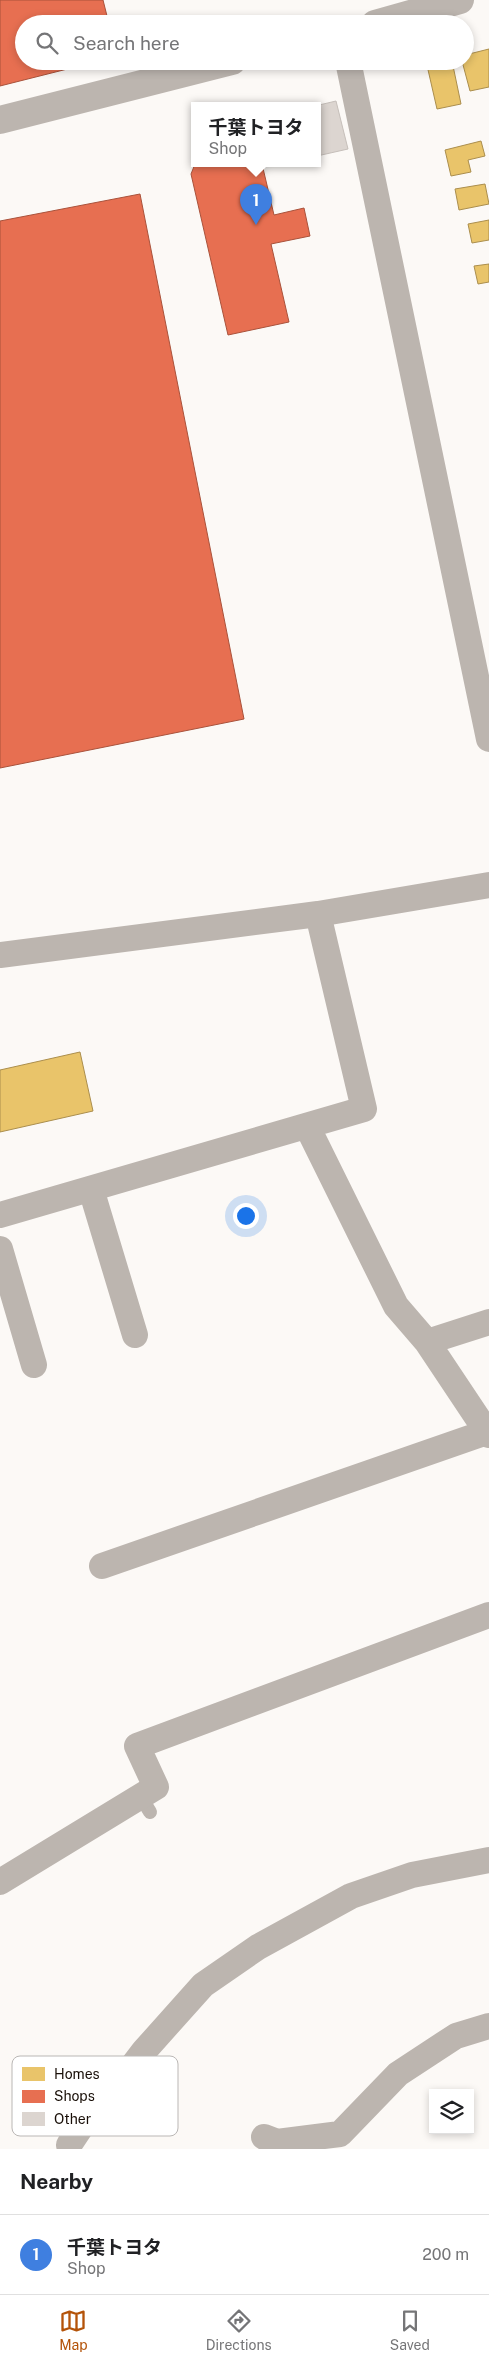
<!DOCTYPE html>
<html lang="en">
<head>
<meta charset="utf-8">
<style>
	body { margin:0; font-family:"Public Sans","Noto Sans JP",sans-serif; background:#f2f2f2; color:#202124 }
	.controls { position:absolute; right:15px; bottom:15px; display:grid; overflow:hidden; border-radius:0px; box-shadow:0 2px 8px #0003 }
	.controls button { width:45px; height:45px; display:grid; place-items:center; padding:0; border:0; border-bottom:1px solid #e0e0e0; background:#fff; color:#202124; font:25px sans-serif }
	.you { position:absolute; left:245px; top:1215px; width:18px; height:18px; margin:-12px; border:4px solid #fff; border-radius:50%; background:#1a73e8; box-shadow:0 0 0 8px #1a73e833 }
	.badge { display:grid; place-items:center; width:32px; height:32px; border-radius:50%; background:#b45309; color:#fff; font-size:16px; font-weight:700 }
	.pin { position:absolute; translate:-50% -41px; filter:drop-shadow(0 1px 2px #0008) }
	.pin::after { content:''; position:absolute; top:26px; width:18px; height:15px; background:inherit; clip-path:polygon(0 0,100% 0,50% 100%) }
	.popup { position:absolute; left:191px; top:102px; width:130px; height:65px; box-sizing:border-box; display:grid; place-content:center; border-radius:0px; background:#fff; filter:drop-shadow(0 1px 4px #0005); font-size:16px; white-space:nowrap; color:#757577 }
	.popup b { font-size:19px; color:#202124 }
	.popup::after { content:''; position:absolute; left:50%; top:100%; margin-left:-10px; border:10px solid transparent; border-top-color:#fff }
	.list { margin:0; padding:0; list-style:none }
	h2 { display:flex; justify-content:space-between; align-items:center; height:65px; margin:0; padding:0 20px; font-size:21px }
	h2 small { font-size:16px; font-weight:400; color:#757577 }
	.list li { display:grid; grid-template-columns:32px 1fr auto; gap:15px; align-items:center; box-sizing:border-box; height:80px; padding:0 20px; border-top:1px solid #e0e0e0 }
	.list b { display:block; font-size:19px; white-space:nowrap }
	.list p { margin:0; font-size:16px; white-space:nowrap; color:#757577 }
	.list em { font-size:16px; font-style:normal; color:#757577 }
	.icon { flex:none; width:28px; height:28px; fill:none; stroke:currentColor; stroke-width:2; stroke-linecap:round; stroke-linejoin:round }
	.map { position:relative; flex:none; width:489px; height:2149px; overflow:hidden }
	.search { position:absolute; background:#fff; box-shadow:0 2px 8px #0003; left:15px; right:15px; top:15px; height:55px; display:flex; align-items:center; gap:12px; box-sizing:border-box; padding:0 18px; border-radius:28px; color:#757577; font-size:19px }
	.sheet { height:145px; background:#fff }
	nav { display:flex; justify-content:space-around; align-items:center; box-sizing:border-box; height:70px; border-top:1px solid #e0e0e0; background:#fff; font-size:14px; color:#757577 }
	nav a { display:grid; justify-items:center; gap:2px }
	nav .on { color:#b45309 }
	.map>svg:first-child { display:block }
	.homes { fill:#e9c46a; stroke:#ab8e4d }
	.shops { fill:#e76f51; stroke:#a9523b }
	.building { fill:#dcd5d0; stroke:#c6bfba }
	.lines { fill:none; stroke-linecap:round; stroke-linejoin:round }
	.service { stroke:#bcb5af; stroke-width:14 }
	.minor { stroke:#bcb5af; stroke-width:26 }
	.tertiary { stroke:#bcb5af; stroke-width:28 }
	.key { fill:#fff; stroke:#bab7b5; stroke-width:1 }
	.key-label { font-size:14px; fill:#190f08 }
</style>
</head>
<body>
<div class="map">
<svg width="489" height="2149" viewBox="0 0 489 2149">
	<rect width="100%" height="100%" fill="#fcf9f6"/>
	<path class="homes" d="M489,49V87L470,91L462,61H465V55Z
		M426,61H452L461,104L437,109Z
		M481,141L485,156L468,160L471,172L451,176L445,150Z
		M485,184L489,204L459,210L455,189Z
		M489,220V240L472,243L468,224Z
		M489,264V282L478,284L474,266Z
		M80,1052L93,1111L0,1132V1070Z"/>
	<path class="shops" d="M0,0H103L109,24H24V61H99L0,86Z
		M195,164H262L274,215L304,208L310,236L271,244L289,322L228,335L191,174Z
		M140,194L244,719L0,768V221Z"/>
	<path class="building" d="M336,101L348,149L317,156V106H315Z"/>
	<g class="lines">
		<path class="service" d="M141,1797L150,1812"/>
		<path class="minor" d="M348,61L489,739
			M0,955L318,914L489,885
			M307,1126L396,1306L427,1342L489,1435
			M91,1189L135,1335
			M0,1215L364,1109L318,914
			M0,1249L34,1365
			M427,1342L489,1322
			M102,1566L487,1432
			M0,1882L156,1787L137,1746L489,1615
			M264,2137L277,2142L340,2134L398,2074L456,2036L489,2026
			M69,2145L83,2124L112,2093L144,2051L203,1985L258,1947L351,1896L412,1875L489,1860"/>
		<path class="tertiary" d="M375,24L460,0
			M0,120L232,61"/>
	</g>
	<rect x="12" y="2056" width="166" height="80" rx="8" class="key"/>
	<rect x="22" y="2067" width="23" height="14" fill="#e9c46a"/>
	<rect x="22" y="2090" width="23" height="13" fill="#e76f51"/>
	<rect x="22" y="2112" width="23" height="14" fill="#dcd5d0"/>
	<g class="key-label">
		<text x="54" y="2079">Homes</text>
		<text x="54" y="2101">Shops</text>
		<text x="54" y="2124">Other</text>
	</g>
</svg>
<div class="controls">
<button><svg class="icon" aria-label="layers" viewBox="0 0 24 24"><path d="M12 4l9 5-9 5-9-5zM3 14l9 5 9-5"/></svg></button>
</div>
<div class="you"></div>
<div class="pin badge" style="left:256px;top:225px;background:#3f7fe0">1</div>
<div class="popup"><b>千葉トヨタ</b>Shop</div>
<div class="search"><svg class="icon" aria-label="search" viewBox="0 0 24 24"><circle cx="10" cy="10" r="6"/><path d="M15 15l6 6"/></svg>Search here</div>
</div>
<section class="sheet">
<h2>Nearby<small></small></h2>
<ul class="list">
<li><span class="badge" style="background:#3f7fe0">1</span><div><b>千葉トヨタ</b><p>Shop</p></div><em>200 m</em></li>
</ul>
</section>
<nav>
<a class="on"><svg class="icon" aria-label="map" viewBox="0 0 24 24"><path d="M3 6l6-2 6 2 6-2v14l-6 2-6-2-6 2zM9 4v14M15 6v14"/></svg>Map</a>
<a><svg class="icon" aria-label="directions" viewBox="0 0 24 24"><path d="M12 3l9 9-9 9-9-9zM9 14v-3h6M13 9l2 2-2 2"/></svg>Directions</a>
<a><svg class="icon" aria-label="saved" viewBox="0 0 24 24"><path d="M7 4h10v16l-5-4-5 4z"/></svg>Saved</a>
</nav>
</body>
</html>
